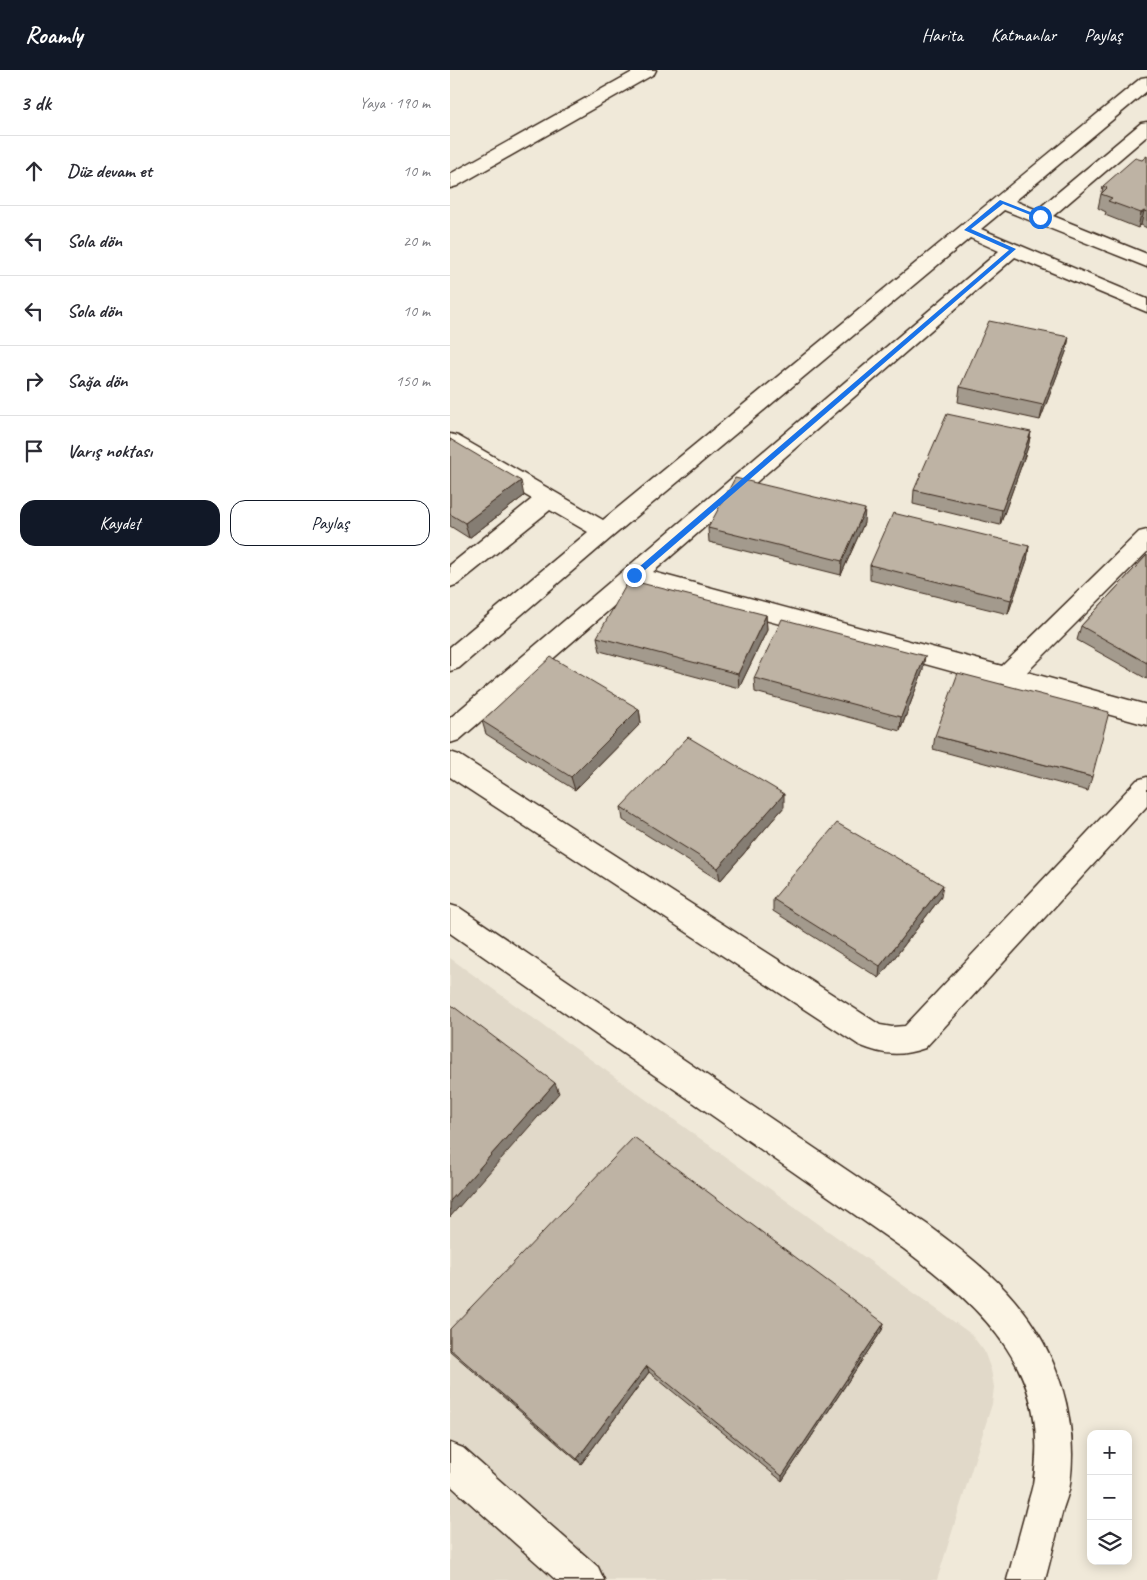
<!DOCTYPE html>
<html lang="tr">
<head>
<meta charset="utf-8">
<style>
	body { margin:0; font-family:Caveat,sans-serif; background:#f7f7f7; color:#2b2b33 }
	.controls { position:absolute; right:15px; bottom:15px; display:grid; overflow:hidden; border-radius:10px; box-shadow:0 2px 12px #0003 }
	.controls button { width:45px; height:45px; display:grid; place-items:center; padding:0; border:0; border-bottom:1px solid #e1e1e2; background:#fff; color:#2b2b33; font:25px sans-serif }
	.stop { position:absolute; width:15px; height:15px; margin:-11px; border:4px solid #1a73e8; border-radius:50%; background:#fff }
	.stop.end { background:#1a73e8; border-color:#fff; box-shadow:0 1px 5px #0008 }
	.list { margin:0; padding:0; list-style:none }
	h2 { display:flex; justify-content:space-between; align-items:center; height:65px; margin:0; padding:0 20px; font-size:21px }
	h2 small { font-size:16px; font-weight:400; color:#7c7c81 }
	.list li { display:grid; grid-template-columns:32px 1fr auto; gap:15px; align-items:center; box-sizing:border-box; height:70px; padding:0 20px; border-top:1px solid #e1e1e2 }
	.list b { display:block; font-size:19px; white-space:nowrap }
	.list em { font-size:16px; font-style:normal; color:#7c7c81 }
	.actions { display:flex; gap:10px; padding:15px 20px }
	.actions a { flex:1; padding:11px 0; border:1px solid #111827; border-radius:15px; text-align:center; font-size:18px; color:#111827 }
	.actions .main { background:#111827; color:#fff }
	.icon { flex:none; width:28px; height:28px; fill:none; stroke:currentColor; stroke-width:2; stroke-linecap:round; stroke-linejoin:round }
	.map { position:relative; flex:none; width:697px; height:1510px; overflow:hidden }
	header { display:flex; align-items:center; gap:30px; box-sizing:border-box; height:70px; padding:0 25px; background:#111827; color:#fff }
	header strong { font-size:24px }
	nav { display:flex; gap:28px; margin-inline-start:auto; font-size:18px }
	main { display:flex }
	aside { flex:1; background:#fff }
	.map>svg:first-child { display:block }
	.built { fill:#e1d9c9 }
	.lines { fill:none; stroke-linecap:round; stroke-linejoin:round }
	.minor-casing { stroke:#3b2a1e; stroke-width:3 }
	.minor { fill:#fcf5e5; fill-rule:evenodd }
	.wall { fill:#a39a8d; stroke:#3b2a1e }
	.shaded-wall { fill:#857d73; stroke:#3b2a1e }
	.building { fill:#beb3a4; stroke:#3b2a1e }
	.route { fill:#1a73e8 }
</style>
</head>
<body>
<header>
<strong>Roamly</strong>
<nav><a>Harita</a><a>Katmanlar</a><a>Paylaş</a></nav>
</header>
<main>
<aside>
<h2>3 dk<small>Yaya · 190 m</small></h2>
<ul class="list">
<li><svg class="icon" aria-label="ahead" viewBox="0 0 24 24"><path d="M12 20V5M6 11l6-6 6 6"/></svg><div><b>Düz devam et</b></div><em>10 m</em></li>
<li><svg class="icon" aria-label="left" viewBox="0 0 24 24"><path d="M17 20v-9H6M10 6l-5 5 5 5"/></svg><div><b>Sola dön</b></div><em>20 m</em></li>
<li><svg class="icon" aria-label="left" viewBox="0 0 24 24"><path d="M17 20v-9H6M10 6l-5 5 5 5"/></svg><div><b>Sola dön</b></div><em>10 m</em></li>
<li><svg class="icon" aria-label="right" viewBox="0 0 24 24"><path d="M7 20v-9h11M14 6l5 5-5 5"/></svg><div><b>Sağa dön</b></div><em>150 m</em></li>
<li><svg class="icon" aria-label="arrive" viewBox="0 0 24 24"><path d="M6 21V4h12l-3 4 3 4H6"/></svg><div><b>Varış noktası</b></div></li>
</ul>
<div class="actions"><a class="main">Kaydet</a><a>Paylaş</a></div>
</aside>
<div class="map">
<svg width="697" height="1510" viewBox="0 0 697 1510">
	<rect width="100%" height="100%" fill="#f0e9d9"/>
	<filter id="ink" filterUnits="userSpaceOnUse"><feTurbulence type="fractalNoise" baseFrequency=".02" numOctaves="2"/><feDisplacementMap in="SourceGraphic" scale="10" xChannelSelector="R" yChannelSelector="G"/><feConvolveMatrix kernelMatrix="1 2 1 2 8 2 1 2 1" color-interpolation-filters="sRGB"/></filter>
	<g filter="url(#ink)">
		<path class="built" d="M0,888L521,1264L534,1281L541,1300L544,1317L542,1334L487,1510H0Z"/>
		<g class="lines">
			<g class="minor-casing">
				<path id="minor" d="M186,0H206L204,4L7,116L0,118V104Z
					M697,7V21L565,131L587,140L691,53L697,52V66L603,146L697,184V197L554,140L531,159L697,229V242L565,187L203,502L552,596L689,462L697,460V482L577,602L697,635V655L188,515L9,670L0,673V648L549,181L520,168L162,467L9,598L0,601V577L138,462L100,440L8,514L0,517V495L82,429L0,381V364L8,366L153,450L691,8Z
					M0,682L9,685L430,955L442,957L455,956L687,710L697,707V736L475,978C450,987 433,985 409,975L0,707Z
					M0,835L10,838L478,1155C508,1178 540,1201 564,1230C607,1280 629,1348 620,1414C619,1424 614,1434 612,1443C606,1466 601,1488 595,1510H557C563,1488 569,1466 575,1444C577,1434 581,1424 583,1414C602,1302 536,1241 454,1179L0,863Z
					M0,1373L13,1378L148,1497L154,1510H106L0,1415Z"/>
			</g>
			<use href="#minor" class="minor"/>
		</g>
		<path class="wall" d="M697,86V158L691,155L688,158L655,145L656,142L648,138L651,124L652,122L653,116L692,90Z
			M619,267L616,282L590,350L508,332L510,317Z
			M581,362L578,377L550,455L463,434L464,420Z
			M0,369L74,426L19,468L0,456Z
			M414,453L391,505L259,472L258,458Z
			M579,476L577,490L558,544L420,510V495Z
			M697,485V609L627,570L631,556Z
			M316,545L317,560L289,618L150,581L147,567Z
			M473,600L450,661L305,622L304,608Z
			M189,639L191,653L125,720L36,664L32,651Z
			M485,666L642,707L638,721L483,679Z
			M171,737H334L270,811L173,750Z
			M491,827L429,908L323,841V829Z
			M434,1253L432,1260L332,1411L199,1302L131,1394L0,1281V1259Z"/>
		<path class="shaded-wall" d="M694,141L691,155L688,158L691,143Z
			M619,267L616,282L590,350L593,335Z
			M581,362L578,377L550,455L552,440Z
			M71,411L74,426L19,468L15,453Z
			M415,439L414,453L391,505L392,491Z
			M579,476L577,490L558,544L561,530Z
			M316,545L317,560L289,618L288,604Z
			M475,586L473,600L450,661L451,647Z
			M189,639L191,653L125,720L121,707Z
			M334,724V737L270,811L268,798Z
			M493,815L491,827L429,908L430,896Z
			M105,1013L109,1023L0,1147V1131Z
			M434,1253L432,1260L332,1411V1406Z
			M197,1296L199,1302L131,1394L127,1389Z"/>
		<path class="building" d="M697,86V142L694,141L691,143L658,131L662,128L651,124L657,118L653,116L685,88L692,90Z
			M539,251L619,267L593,335L510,317Z
			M497,344L581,362L552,440L464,420Z
			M0,369L71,411L15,453L0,444Z
			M285,408L415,439L392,491L258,458Z
			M443,443L579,476L561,530L420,495Z
			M697,485V593L631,556Z
			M179,510L316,545L288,604L147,567Z
			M332,549L475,586L451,647L304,608Z
			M101,587L189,639L121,707L32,651Z
			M508,603L659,642L642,707L485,666Z
			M238,667L334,724L268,798L171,737Z
			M387,753L493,815L430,896L323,829Z
			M0,934L105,1013L0,1131Z
			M184,1067L434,1253L332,1406L197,1296L127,1389L0,1279V1259Z"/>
	</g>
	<path class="route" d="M550,130L593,147L588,148L553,134L521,159L566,179L187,507H182V503L559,180L514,160Z"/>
</svg>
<div class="controls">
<button>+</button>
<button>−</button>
<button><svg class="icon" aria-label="layers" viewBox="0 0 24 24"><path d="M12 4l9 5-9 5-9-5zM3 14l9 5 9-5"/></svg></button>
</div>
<div class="stop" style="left:590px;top:147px"></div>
<div class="stop end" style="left:184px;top:505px"></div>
</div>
</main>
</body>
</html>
